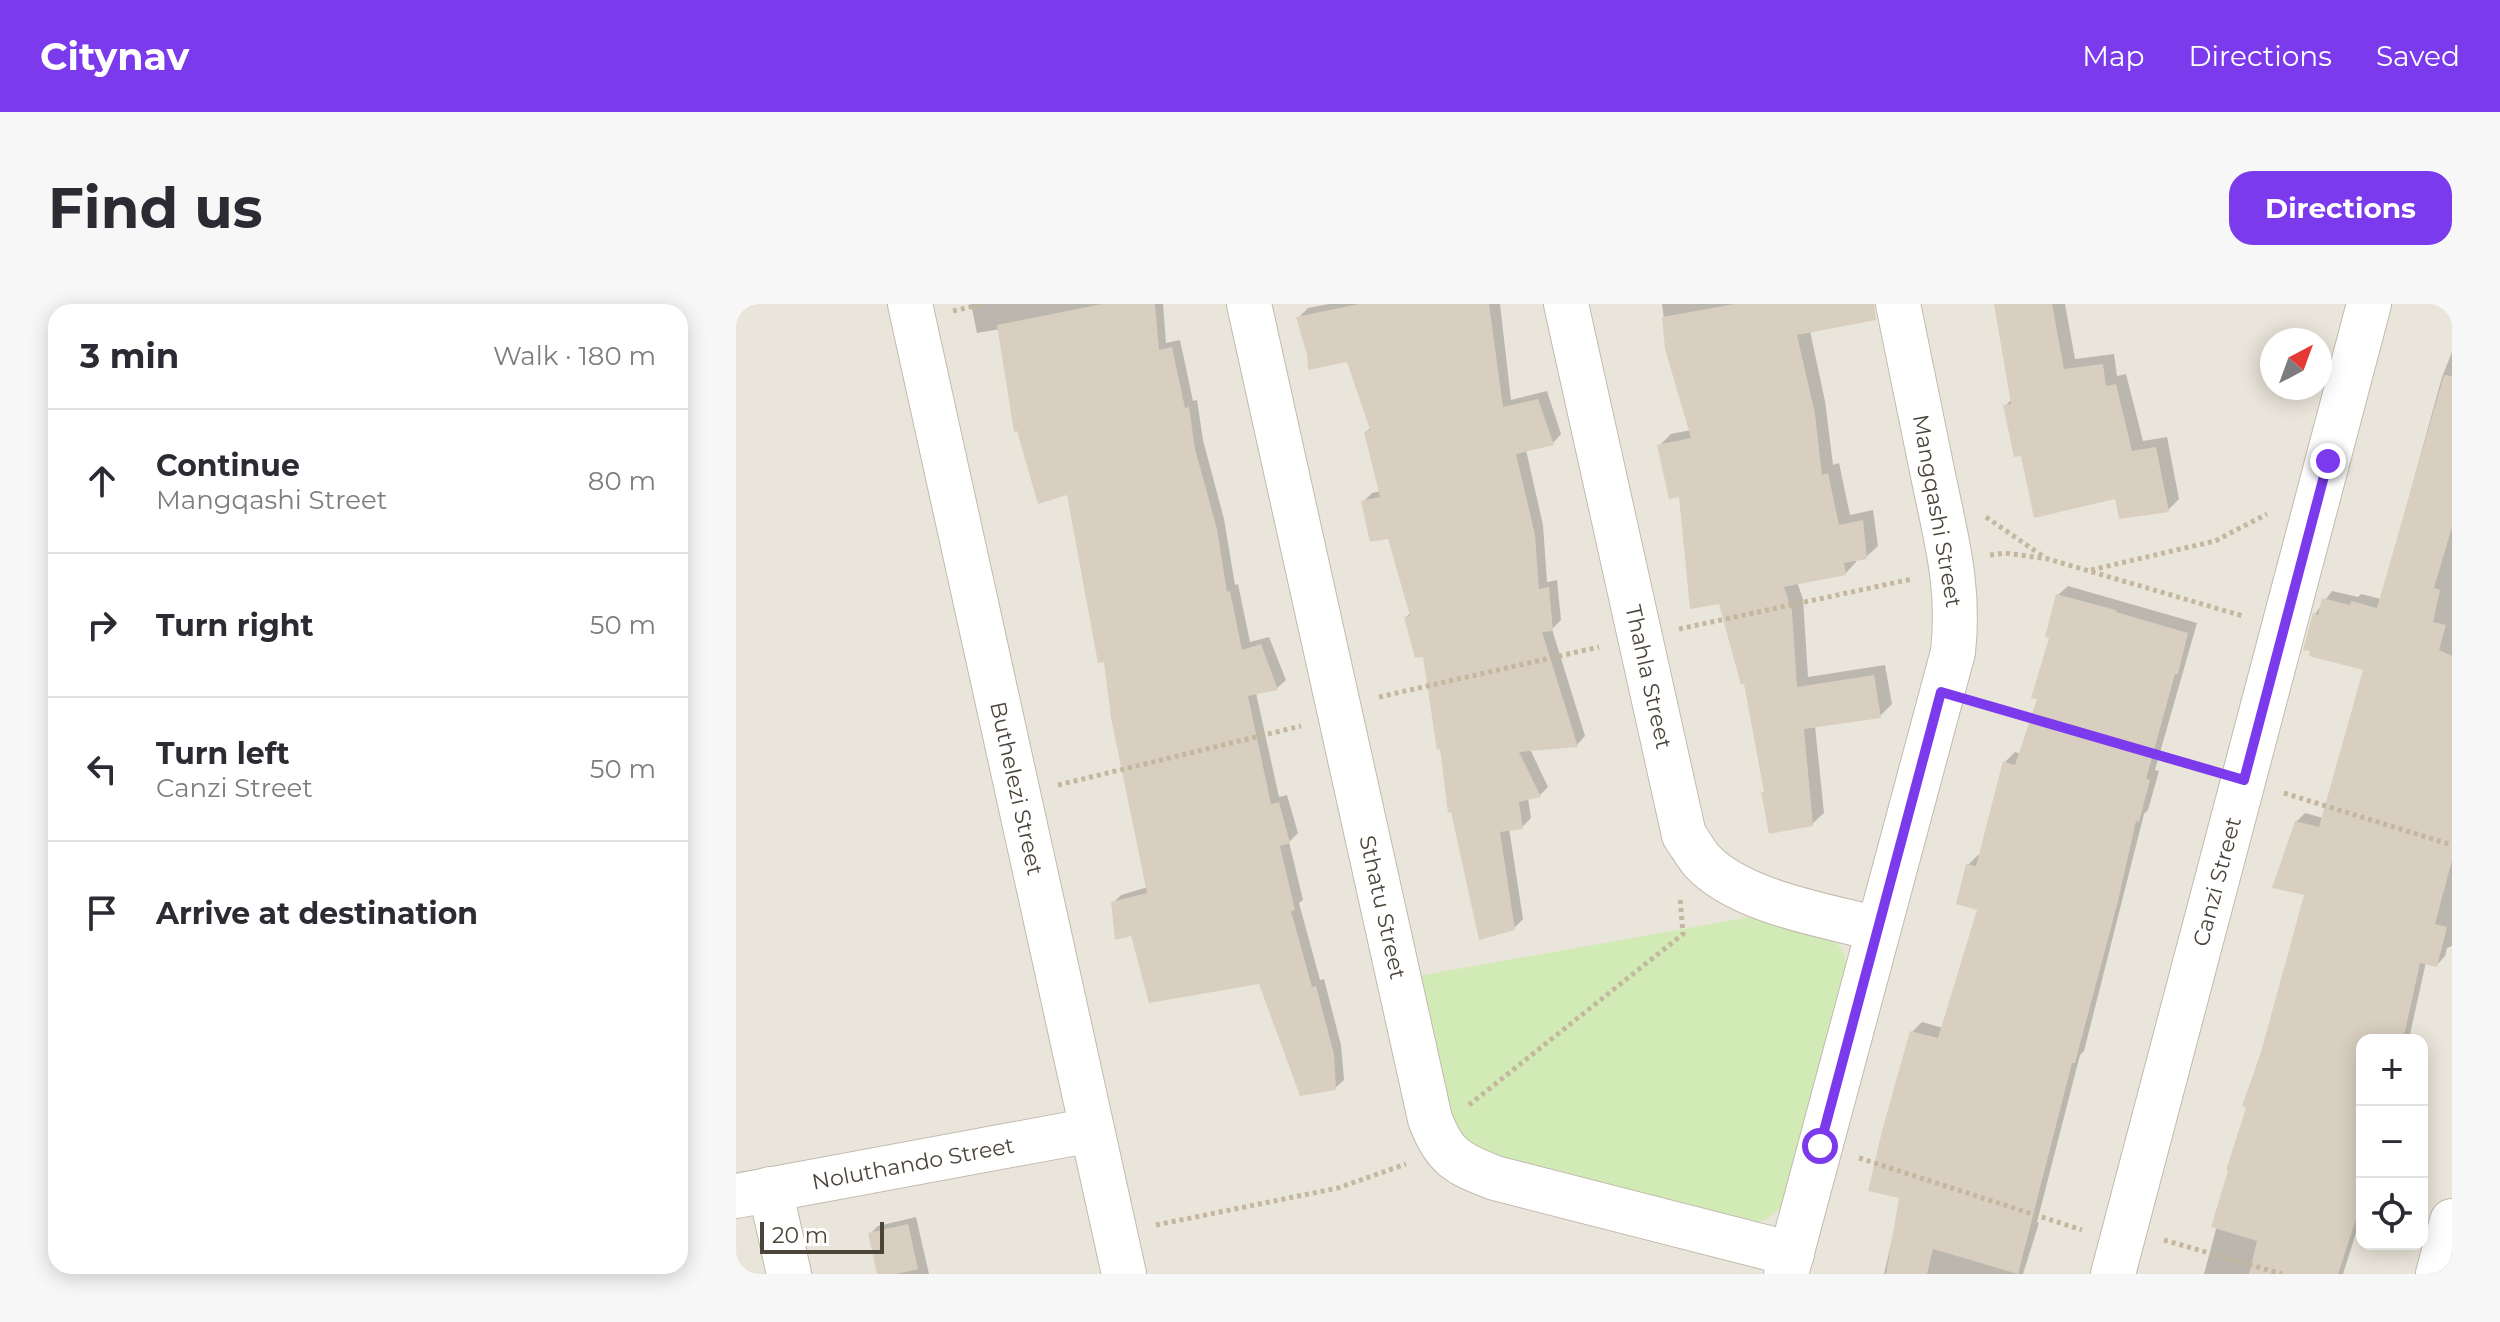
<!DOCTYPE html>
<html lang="en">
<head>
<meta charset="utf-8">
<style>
	body { margin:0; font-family:Montserrat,sans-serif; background:#f7f7f7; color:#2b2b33 }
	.controls { position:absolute; right:24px; bottom:24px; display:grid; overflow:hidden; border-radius:16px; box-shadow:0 4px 20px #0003 }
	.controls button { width:72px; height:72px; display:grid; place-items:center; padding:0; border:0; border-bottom:2px solid #e1e1e2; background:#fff; color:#2b2b33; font:40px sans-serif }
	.compass { position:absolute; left:1524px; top:24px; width:72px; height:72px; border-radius:50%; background:#fff; box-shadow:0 4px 20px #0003; rotate:41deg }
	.scale { position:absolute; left:24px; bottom:20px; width:124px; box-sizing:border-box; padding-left:8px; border:4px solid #4b4439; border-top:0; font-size:22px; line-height:28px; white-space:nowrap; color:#4b4439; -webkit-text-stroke:6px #fff; paint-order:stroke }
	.stop { position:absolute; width:24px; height:24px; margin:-18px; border:6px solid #7c3aed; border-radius:50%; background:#fff }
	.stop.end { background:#7c3aed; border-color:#fff; box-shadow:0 2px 8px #0008 }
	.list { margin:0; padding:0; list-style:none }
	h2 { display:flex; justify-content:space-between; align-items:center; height:104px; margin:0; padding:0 32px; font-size:34px }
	h2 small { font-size:26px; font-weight:400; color:#7c7c81 }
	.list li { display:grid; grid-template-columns:52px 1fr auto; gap:24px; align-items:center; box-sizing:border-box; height:144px; padding:0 32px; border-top:2px solid #e1e1e2 }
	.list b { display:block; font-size:30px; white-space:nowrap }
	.list p { margin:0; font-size:26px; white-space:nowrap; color:#7c7c81 }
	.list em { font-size:26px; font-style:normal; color:#7c7c81 }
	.icon { flex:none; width:44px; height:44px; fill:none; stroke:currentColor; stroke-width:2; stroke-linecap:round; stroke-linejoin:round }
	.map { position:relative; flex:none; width:1716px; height:970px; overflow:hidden; border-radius:24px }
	header { display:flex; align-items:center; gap:48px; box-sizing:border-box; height:112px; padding:0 40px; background:#7c3aed; color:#fff }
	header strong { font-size:38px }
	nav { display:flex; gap:44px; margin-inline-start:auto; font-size:28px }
	.intro { display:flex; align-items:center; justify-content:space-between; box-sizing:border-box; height:192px; padding:0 48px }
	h1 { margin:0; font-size:56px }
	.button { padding:20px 36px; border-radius:24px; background:#7c3aed; color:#fff; font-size:28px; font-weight:700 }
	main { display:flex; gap:48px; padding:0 48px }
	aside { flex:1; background:#fff; border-radius:24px; box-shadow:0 4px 20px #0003 }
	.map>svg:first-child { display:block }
	.residential { fill:#eae5da; fill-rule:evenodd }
	.green { fill:#d2eab5 }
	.shadow { fill:#0003 }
	.building { fill:#d8cfc1 }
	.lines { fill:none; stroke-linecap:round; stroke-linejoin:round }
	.minor-casing { stroke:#c2bbae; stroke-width:46 }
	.path { stroke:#c4b79f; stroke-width:5; stroke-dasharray:4 4; stroke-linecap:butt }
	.minor { stroke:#fff; stroke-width:44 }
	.route { stroke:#7c3aed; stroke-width:10 }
	.labels { text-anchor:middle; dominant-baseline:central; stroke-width:6; stroke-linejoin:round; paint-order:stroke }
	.street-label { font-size:22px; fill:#4b4439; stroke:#fff }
</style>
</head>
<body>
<header>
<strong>Citynav</strong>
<nav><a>Map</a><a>Directions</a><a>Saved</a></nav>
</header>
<div class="intro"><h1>Find us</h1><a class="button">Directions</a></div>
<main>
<aside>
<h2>3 min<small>Walk · 180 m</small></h2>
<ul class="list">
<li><svg class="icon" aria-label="ahead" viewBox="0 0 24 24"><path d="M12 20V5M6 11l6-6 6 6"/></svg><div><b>Continue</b><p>Mangqashi Street</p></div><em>80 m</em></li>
<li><svg class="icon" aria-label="right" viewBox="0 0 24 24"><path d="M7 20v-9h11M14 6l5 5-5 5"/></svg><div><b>Turn right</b></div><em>50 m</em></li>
<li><svg class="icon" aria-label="left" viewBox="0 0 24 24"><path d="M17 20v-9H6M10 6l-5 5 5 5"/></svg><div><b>Turn left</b><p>Canzi Street</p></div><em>50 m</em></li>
<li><svg class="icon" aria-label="arrive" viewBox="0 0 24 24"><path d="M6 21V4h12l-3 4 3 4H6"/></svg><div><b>Arrive at destination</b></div></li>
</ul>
</aside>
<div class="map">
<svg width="1716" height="970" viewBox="0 0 1716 970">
	<rect width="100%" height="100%" fill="#f6f3ec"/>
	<path class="residential" d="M0,0H1716V970H0ZM1536,36H1584V84H1536ZM1626,736H1686V940H1626Z"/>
	<path class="green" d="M1026,611L1092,628L1104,643L1111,657L1049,899L1034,913L1018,921L722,842L682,672Z"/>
	<path class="shadow" d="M235,0H427L430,39L444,36L457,97L461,96L467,136L488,215L499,281L502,280L514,338L533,333L550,376L541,384L520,389L543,493L551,491L562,529L553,538L567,596L563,599L584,676L588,675L605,741L608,776L599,784L524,677L396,630L377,599L385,591L412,583L370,355L363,357L351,298L332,189L264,25L241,29Z
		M593,0H764L775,96L811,87L825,130L817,139L790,146L807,221L811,278L821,276L825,316L816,325L849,432L841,441L794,445L812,483L804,491L792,494L795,514L786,523L773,524L787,615L778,624L705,442L688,350L670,313L676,308L654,232L627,198L636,189L645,187L630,128L635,123L612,56L573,51L563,13L572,4Z
		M926,0H1124L1074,27L1089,97L1097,161L1103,159L1114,211L1137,206L1142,242L1130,253L1120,255V258L1109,270L1061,278L1067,295L1072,373L1149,361L1156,400L1144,412L1079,422L1088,509L1076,520L1027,489L1030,486L1009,378L984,298L923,142L935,130L955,126L932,46Z
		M1260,0H1329L1339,55L1378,50L1381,72L1390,70L1407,137L1431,133L1443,195L1432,206L1381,193L1286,149L1269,102L1276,95Z
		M1716,48V642L1711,644L1709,652L1701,661L1690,658L1673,735L1678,736H1626V910L1607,970H1468L1570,589L1560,518L1569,509L1587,514L1630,364L1579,310L1596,287L1622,293L1625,290L1645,295L1706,73Z
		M1332,282L1461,319L1419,466L1423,467L1412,506L1408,510L1348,747L1344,751L1301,918L1303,919L1287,970H1148L1166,893L1176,728L1186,718L1207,724L1244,604L1232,561L1242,551L1245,552L1269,458L1279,448L1285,450L1304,394L1322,291Z
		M180,913L193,970H143L134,930L142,922Z"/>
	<path class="building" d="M366,0H419L423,46L436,43L449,104L453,103L459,145L481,225L491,288L494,287L506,346L525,340L542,386L512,392L535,500L543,498L554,539L544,542L559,606L555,607L576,683L580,682L598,750L600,786L564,792L523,680L413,699L395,632L379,636L375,598L411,589L375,414L368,358L362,359L331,191L302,200L281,127L278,128L261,21Z
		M623,0H753L767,103L802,95L818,141L780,150L799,231L803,285L813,283L817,327L806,328L842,443L783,448L805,493L783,498L787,525L764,528L779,626L743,636L715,508L712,509L704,445L701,446L687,353L679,354L668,313L674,312L652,235L634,238L625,197L644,193L628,128L634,126L611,58L572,66L571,51L560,13Z
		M999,0H1138L1140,16L1061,31L1079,110L1086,171L1092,169L1103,221L1127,216L1131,255L1108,259L1110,271L1048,283L1056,307L1061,383L1138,371L1145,414L1068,425L1077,522L1033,530L1025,488H1028L1008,380L1005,381L983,300L954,305L943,193L933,195L921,141L955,134L929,45L926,13Z
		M1258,0H1316L1328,65L1367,60L1370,82L1380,80L1396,147L1420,143L1433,208L1383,215L1379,195L1298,214L1285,152L1278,153L1267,101L1275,100Z
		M1708,71L1716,72V223L1698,284L1704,286L1697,318L1710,321L1703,346L1716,352V556L1699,620L1711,623L1701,663L1684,659L1667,736H1626V903H1624L1602,970H1513L1521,937L1475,923L1492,867L1490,866L1510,804L1506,802L1525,748L1568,591L1536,584L1559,517L1583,523L1627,366L1573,352L1574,347L1567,346L1577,309L1582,311L1586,294L1614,301L1615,297L1641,304Z
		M1320,290L1380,306V308L1452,329L1442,370H1439L1410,475L1414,476L1403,518L1400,517L1382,597L1339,759H1336L1282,970L1197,945L1191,970H1150L1163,894L1132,887L1146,827L1174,727L1202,734L1241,606L1220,600L1230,560L1240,562L1267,457L1279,461L1301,395L1295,394L1313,334L1309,333Z
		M172,920L182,965L160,970H141L132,929Z"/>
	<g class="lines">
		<g class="minor-casing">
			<g id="minor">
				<path id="s1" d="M174,0L388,970"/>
				<path id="s2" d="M513,0L694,815C708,853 722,860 759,874L1056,950"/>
				<path id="s3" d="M830,0L948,531C954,539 959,549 966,557C1004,598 1089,611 1141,625"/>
				<path d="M34,885L53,970"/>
				<path id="s4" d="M0,892L356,826"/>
				<path d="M1050,970L1217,348C1224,285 1211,238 1198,176C1186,118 1174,59 1162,0"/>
				<path id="s5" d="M1377,970L1633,0"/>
				<path d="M1702,970L1716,917"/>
			</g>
		</g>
		<path class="path" d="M217,7L247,0
			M1250,213L1308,253
			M1254,251L1269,249L1312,255L1507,312
			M1355,266L1479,237L1531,210
			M943,325L1176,275
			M643,393L863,343
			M1248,401L1465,464
			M322,481L565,422
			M1548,489L1716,541
			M733,801L947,630L944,594
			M1123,854L1346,926
			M420,921L602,884L670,860
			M1428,936L1546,970"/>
		<use href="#minor" class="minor"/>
	</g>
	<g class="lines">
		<path class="route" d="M1084,842L1205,388L1508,476L1592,157"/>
	</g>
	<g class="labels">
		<g class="street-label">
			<text transform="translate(1201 207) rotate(80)">Mangqashi Street</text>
			<text stroke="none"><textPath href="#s3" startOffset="382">Thahla Street</textPath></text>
			<text stroke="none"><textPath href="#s1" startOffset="496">Buthelezi Street</textPath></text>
			<text stroke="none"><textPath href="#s5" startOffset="406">Canzi Street</textPath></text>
			<text stroke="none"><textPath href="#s2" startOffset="618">Sthatu Street</textPath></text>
			<text stroke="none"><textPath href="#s4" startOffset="180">Noluthando Street</textPath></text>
		</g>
	</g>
</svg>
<div class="controls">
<button>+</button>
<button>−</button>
<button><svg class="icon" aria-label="locate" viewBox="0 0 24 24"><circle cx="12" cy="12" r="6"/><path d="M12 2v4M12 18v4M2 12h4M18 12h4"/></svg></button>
</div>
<svg class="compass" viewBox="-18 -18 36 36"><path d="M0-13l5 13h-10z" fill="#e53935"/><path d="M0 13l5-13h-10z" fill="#7c7c81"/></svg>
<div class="scale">20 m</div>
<div class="stop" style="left:1084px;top:842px"></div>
<div class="stop end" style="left:1592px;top:157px"></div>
</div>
</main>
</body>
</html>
